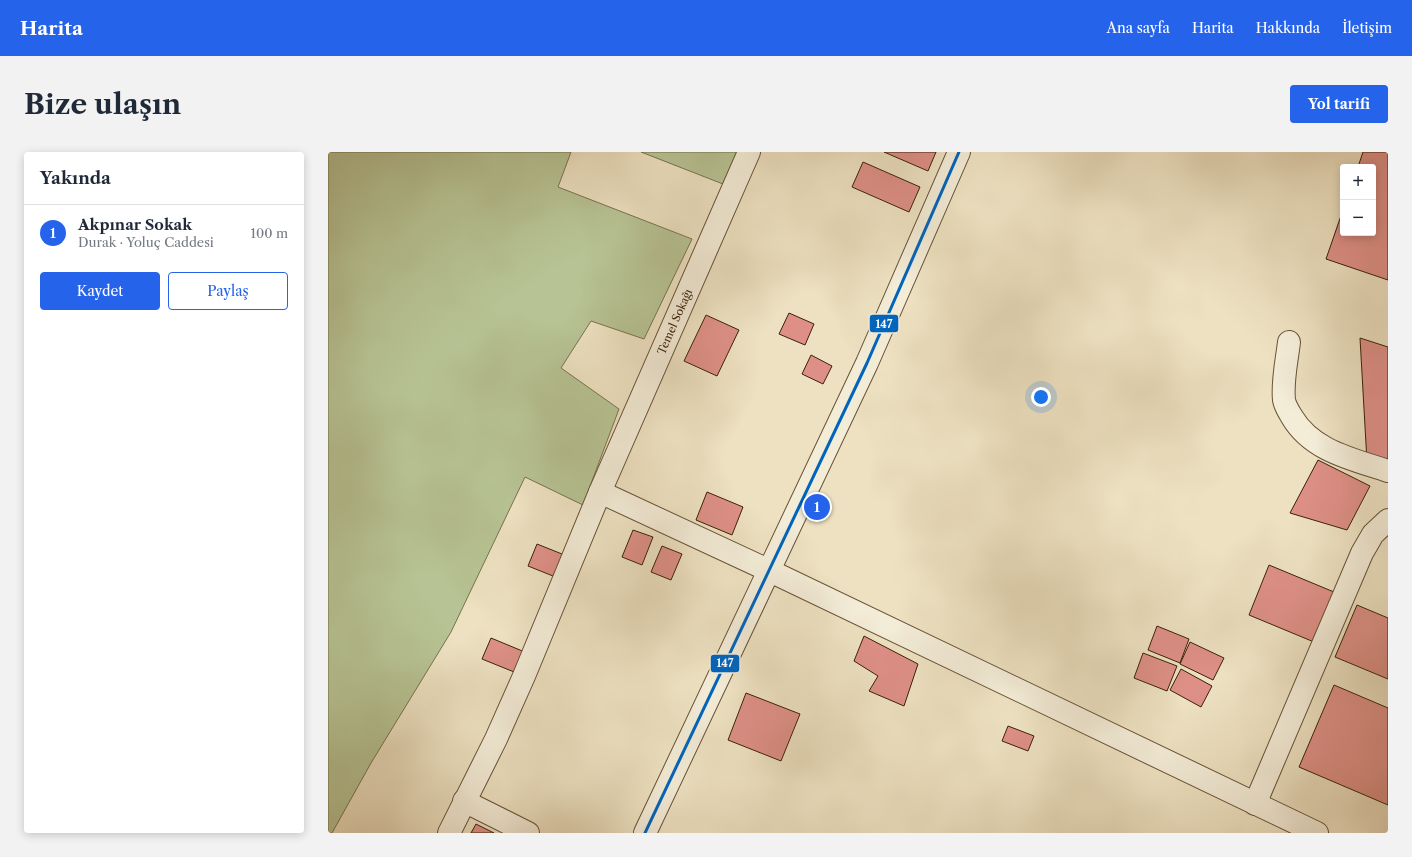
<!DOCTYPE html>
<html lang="tr">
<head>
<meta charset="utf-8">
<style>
	body { margin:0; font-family:"Libre Caslon Text",serif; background:#f2f2f3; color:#1f2937 }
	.controls { position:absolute; right:12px; top:12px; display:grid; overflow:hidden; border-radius:4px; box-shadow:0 2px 10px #0003 }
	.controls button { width:36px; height:36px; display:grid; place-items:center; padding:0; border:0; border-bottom:1px solid #e0e1e3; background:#fff; color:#1f2937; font:20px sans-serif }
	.you { position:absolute; left:713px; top:245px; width:14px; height:14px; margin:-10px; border:3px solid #fff; border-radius:50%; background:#1a73e8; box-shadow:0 0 0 6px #1a73e833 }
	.badge { display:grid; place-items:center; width:26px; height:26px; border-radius:50%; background:#2563eb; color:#fff; font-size:13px; font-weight:700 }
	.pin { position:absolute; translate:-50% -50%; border:2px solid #fff; box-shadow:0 1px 4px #0006 }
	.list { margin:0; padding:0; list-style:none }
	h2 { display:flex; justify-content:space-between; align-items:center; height:52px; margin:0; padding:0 16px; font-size:17px }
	h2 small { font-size:13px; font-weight:400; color:#747a83 }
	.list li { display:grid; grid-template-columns:26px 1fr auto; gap:12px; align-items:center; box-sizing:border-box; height:56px; padding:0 16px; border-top:1px solid #e0e1e3 }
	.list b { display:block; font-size:15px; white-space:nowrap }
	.list p { margin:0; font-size:13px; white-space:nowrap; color:#747a83 }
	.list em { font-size:13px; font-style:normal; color:#747a83 }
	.actions { display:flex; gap:8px; padding:12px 16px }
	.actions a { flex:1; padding:9px 0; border:1px solid #2563eb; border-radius:4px; text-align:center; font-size:14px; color:#2563eb }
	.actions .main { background:#2563eb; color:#fff }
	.map { position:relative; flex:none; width:1060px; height:681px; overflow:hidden; border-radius:4px }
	header { display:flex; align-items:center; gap:24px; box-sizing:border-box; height:56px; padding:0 20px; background:#2563eb; color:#fff }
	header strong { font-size:19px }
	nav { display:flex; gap:22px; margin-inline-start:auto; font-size:14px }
	.intro { display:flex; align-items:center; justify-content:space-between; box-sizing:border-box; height:96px; padding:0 24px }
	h1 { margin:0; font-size:28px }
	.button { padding:10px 18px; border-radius:4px; background:#2563eb; color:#fff; font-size:14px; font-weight:700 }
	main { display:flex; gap:24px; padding:0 24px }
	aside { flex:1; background:#fff; border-radius:4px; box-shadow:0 2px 10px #0003 }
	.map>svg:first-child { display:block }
	.green { fill:#b7c394; stroke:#79724e }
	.building { fill:#de9087; stroke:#3b2008 }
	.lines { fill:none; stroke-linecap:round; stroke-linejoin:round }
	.minor-casing { stroke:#685036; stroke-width:24 }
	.minor { stroke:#f3ecd7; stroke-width:22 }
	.bus-1-casing { stroke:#f3ecd7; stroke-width:6 }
	.bus-1 { stroke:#0065bd; stroke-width:3 }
	.labels { text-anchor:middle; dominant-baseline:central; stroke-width:3; stroke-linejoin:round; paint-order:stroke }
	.street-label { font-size:11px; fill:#3b2008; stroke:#f3ecd7 }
	.line-badge { stroke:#f3ecd7; stroke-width:1.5 }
	.badge-label { font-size:11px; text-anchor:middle; font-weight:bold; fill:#fff }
</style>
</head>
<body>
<header>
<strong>Harita</strong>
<nav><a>Ana sayfa</a><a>Harita</a><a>Hakkında</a><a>İletişim</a></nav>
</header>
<div class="intro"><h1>Bize ulaşın</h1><a class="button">Yol tarifi</a></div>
<main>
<aside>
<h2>Yakında<small></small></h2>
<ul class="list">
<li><span class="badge">1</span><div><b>Akpınar Sokak</b><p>Durak · Yoluç Caddesi</p></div><em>100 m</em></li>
</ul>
<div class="actions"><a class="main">Kaydet</a><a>Paylaş</a></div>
</aside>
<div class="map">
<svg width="1060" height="681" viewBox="0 0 1060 681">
	<rect width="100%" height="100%" fill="#ede1c1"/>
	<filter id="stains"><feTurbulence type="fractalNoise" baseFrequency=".005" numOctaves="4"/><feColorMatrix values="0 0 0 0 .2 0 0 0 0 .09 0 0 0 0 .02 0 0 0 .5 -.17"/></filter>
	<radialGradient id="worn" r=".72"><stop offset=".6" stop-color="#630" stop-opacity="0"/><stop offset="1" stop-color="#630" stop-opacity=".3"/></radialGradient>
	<path class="green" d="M0,0H243L230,35L364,87L316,187L263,169L233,216L291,257L255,353L197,325L123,480L43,611L4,681H0Z
		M313,0H409L395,32Z"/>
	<path class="building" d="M556,0H608L600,19Z
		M1035,0H1060V128L998,107L1015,58V81H1045V15H1030Z
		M535,10L592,35L581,60L524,35Z
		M461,161L486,172L477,193L451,182Z
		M378,163L411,178L389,224L356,209Z
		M1032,186L1060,195V316L1039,310Z
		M483,203L504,214L495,232L474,222Z
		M990,308L1042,334L1019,378L962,361Z
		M379,340L415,355L404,383L368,368Z
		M305,378L325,385L314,413L294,405Z
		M209,392L239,404L230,426L200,414Z
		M334,394L354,402L343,428L323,420Z
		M941,413L1006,440L986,490L921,463Z
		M1029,453L1060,466V527L1007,505Z
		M829,474L861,487L852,511L820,498Z
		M536,484L590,512L576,554L541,539L550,524L526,509Z
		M163,486L204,503L196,524L154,507Z
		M862,490L896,506L885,528L852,512Z
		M815,501L849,514L839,539L806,526Z
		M853,517L884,534L873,555L842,538Z
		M1006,533L1060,556V653L971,615Z
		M418,541L472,562L453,609L400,588Z
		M680,574L706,584L700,599L674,589Z
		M148,672L166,681H143Z"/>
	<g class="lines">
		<g class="minor-casing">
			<g id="minor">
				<path d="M961,190C959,208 954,229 956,248C957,254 961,260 964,265C984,299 1024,307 1060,319"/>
				<path d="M272,340L440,418L989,681"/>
				<path d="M136,649L200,681"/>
				<path d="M927,652L1034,401L1045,382L1060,368"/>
				<path id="s1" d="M121,681L168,587L196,524L272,340L421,0"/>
				<path d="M317,681L539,211L631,0"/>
			</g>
		</g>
		<use href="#minor" class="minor"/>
		<g class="bus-1-casing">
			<path id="bus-1" d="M317,681L539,211L631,0"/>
		</g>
		<use href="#bus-1" class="bus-1"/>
	</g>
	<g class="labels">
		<g class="street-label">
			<text stroke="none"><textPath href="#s1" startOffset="559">Temel Sokağı</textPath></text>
		</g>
	</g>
	<g class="line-badge">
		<rect x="541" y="162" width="30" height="19" rx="4" fill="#0065bd"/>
		<rect x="382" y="502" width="30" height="19" rx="4" fill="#0065bd"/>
	</g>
	<g class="badge-label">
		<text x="556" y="176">147</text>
		<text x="397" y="515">147</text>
	</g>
	<rect width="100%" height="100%" filter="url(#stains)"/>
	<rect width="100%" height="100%" fill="url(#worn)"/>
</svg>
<div class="controls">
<button>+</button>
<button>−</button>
</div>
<div class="you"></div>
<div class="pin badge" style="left:489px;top:355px">1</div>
</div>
</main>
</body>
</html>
